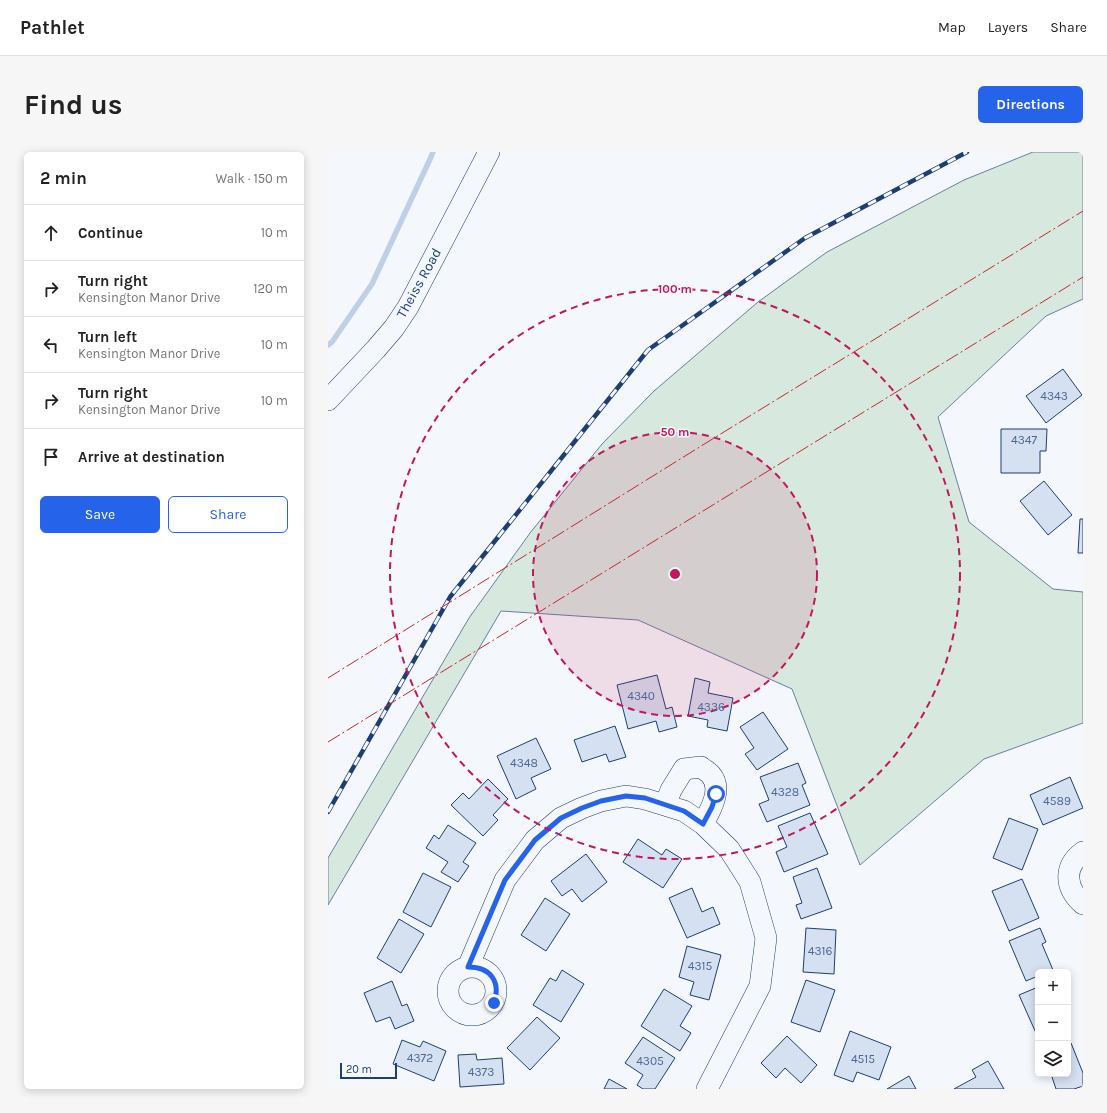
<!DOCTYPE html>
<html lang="en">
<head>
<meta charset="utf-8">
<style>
	body { margin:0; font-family:Karla,sans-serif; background:#f6f6f6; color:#222 }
	.controls { position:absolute; right:12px; bottom:12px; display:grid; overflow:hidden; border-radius:6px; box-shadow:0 2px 10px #0003 }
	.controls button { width:36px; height:36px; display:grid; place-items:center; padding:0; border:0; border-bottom:1px solid #e0e0e0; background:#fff; color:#222; font:20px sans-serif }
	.scale { position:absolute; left:12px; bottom:10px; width:57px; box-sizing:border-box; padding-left:4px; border:2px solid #1d3f73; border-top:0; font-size:11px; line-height:14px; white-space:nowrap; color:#1d3f73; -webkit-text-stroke:3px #f4f7fb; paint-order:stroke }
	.stop { position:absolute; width:12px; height:12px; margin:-9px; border:3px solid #2563eb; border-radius:50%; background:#fff }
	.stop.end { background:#2563eb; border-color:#fff; box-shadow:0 1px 4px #0008 }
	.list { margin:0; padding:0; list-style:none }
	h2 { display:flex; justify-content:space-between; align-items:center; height:52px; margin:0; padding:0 16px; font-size:17px }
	h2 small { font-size:13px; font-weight:400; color:#767676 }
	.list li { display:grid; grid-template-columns:26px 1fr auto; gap:12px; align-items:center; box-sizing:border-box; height:56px; padding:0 16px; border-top:1px solid #e0e0e0 }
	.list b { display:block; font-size:15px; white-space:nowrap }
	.list p { margin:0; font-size:13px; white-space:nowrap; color:#767676 }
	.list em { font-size:13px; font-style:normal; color:#767676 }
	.actions { display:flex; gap:8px; padding:12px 16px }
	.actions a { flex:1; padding:9px 0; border:1px solid #2563eb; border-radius:6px; text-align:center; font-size:14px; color:#2563eb }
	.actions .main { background:#2563eb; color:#fff }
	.icon { flex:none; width:22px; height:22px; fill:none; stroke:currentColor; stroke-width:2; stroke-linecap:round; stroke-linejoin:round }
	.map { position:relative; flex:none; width:755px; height:937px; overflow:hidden; border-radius:6px }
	header { display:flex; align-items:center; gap:24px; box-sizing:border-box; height:56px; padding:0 20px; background:#fff; border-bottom:1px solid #e0e0e0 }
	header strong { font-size:19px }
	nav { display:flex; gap:22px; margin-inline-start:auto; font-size:14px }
	.intro { display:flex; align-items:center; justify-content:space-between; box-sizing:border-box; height:96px; padding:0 24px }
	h1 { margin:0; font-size:28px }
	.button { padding:10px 18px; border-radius:6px; background:#2563eb; color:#fff; font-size:14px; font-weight:700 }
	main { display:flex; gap:24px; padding:0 24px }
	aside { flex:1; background:#fff; border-radius:6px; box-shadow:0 2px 10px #0003 }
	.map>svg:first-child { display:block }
	.green { fill:#d7e8df; stroke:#687fa3 }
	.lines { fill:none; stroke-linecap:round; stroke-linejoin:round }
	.stream { stroke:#bed0e5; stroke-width:5.5 }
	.building { fill:#d5e0f0; stroke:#1d3f73 }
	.minor-casing { stroke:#1d3f73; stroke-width:22 }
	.minor { stroke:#f4f7fb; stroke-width:21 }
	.rail-casing { stroke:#1d3f73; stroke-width:4.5 }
	.rail { stroke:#f4f7fb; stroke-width:3; stroke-dasharray:9; stroke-linecap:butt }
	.power { stroke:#c62828; stroke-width:1; stroke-dasharray:14 3 2 3; stroke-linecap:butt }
	.route { stroke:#2563eb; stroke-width:5 }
	.ring { fill:none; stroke:#c2185b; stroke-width:2; stroke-dasharray:7 5 }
	.labels { text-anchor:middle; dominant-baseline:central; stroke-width:3; stroke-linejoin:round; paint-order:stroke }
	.number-label { font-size:12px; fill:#4b6792 }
	.street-label { font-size:14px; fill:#1d3f73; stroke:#f4f7fb }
	.centre { fill:#c2185b; stroke:#f4f7fb; stroke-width:2 }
	.ring-label { font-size:12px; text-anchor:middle; font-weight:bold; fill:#c2185b; stroke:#f4f7fb; stroke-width:3; stroke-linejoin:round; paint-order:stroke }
</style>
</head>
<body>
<header>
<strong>Pathlet</strong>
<nav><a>Map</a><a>Layers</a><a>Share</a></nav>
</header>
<div class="intro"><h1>Find us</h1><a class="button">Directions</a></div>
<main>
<aside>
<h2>2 min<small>Walk · 150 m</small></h2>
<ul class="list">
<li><svg class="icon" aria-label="ahead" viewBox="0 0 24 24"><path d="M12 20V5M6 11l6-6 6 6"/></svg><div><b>Continue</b></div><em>10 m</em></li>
<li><svg class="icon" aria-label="right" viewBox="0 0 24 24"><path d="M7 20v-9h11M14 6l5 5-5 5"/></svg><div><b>Turn right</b><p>Kensington Manor Drive</p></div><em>120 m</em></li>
<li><svg class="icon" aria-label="left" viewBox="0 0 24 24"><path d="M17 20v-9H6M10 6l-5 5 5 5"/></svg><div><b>Turn left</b><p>Kensington Manor Drive</p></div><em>10 m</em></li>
<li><svg class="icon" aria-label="right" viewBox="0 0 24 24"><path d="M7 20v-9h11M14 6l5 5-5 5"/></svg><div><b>Turn right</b><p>Kensington Manor Drive</p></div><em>10 m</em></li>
<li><svg class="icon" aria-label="arrive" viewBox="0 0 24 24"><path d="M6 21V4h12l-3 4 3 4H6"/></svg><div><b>Arrive at destination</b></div></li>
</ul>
<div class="actions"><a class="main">Save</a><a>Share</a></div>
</aside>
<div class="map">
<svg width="755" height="937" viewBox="0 0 755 937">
	<rect width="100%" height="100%" fill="#f4f7fb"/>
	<path class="green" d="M705,0H755V147L718,164L610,265L641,370L725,437L755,440V571L656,607L532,713L464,537L310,468L173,459L0,753V706L141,466L202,381L274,292L326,239L430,150L499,100L636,28Z"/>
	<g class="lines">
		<path class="stream" d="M0,193L4,190L44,132L103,5L105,0"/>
	</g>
	<path class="building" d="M735,217L754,243L718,271L698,244Z
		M673,277H719L718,299H712V321H673Z
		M716,329L744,363L720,383L692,349Z
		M752,367H755V401H750Z
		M329,523L338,557L344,555L349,575L331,580L328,569L300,577L289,533Z
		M367,526L382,530L380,541L405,546L399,579L379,575L380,568L360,564Z
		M435,560L460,597L429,618L417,602L426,596L412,575Z
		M287,574L298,605L281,610L278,602L254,610L246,588Z
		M208,586L223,617L203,626L208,637L188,647L169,604Z
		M470,611L478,631L474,633L482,653L439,670L431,652L441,648L432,625Z
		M742,625L755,656L715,673L702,643Z
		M160,627L180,647L165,663L170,668L155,684L123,653L135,641L141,647Z
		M482,661L500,702L456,720L448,700L459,695L450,674Z
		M681,666L710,677L694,718L665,706Z
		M120,673L148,691L135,710L141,714L130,730L113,720L120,710L98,696L106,683L111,687Z
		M310,687L334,703L338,697L354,707L335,736L295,710Z
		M258,702L279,730L254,750L244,737L234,744L223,729Z
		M489,716L504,756L473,767L468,753L474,751L465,725Z
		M95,721L123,735L103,775L75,760Z
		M694,727L711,766L681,779L664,739Z
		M364,736L374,760L385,755L392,772L359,786L341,746Z
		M217,746L242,762L218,799L193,783Z
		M71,767L96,782L73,821L49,806Z
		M478,776L508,778L506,822L475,820Z
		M712,776L718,790L714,792L725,818L720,820H710V824L698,829L681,789Z
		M359,794L393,803L381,848L362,843L366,830L351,825Z
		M234,818L256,832L233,870L205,853L222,826L228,829Z
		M478,828L507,838L492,880L463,870Z
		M64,829L74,854L79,852L86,869L67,877L62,865L48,870L36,841Z
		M710,835V880L708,881L691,843Z
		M336,837L364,854L352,874L363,881L352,899L313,874Z
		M209,865L232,886L202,918L179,896Z
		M522,879L563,895L551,928L529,920L525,930L506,923Z
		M459,884L489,913L473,931L457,916L448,926L433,911Z
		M315,885L347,906L327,937H315L309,933L315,923L297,911Z
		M74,888L92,895L95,889L118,899L106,929L65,912Z
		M743,891L755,921V934L746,937H728L723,922H740V892Z
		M148,902L149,908L174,906L176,932L132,935L130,903Z
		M660,909L676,937H626L648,925L644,918Z
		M581,924L588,937H559Z
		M281,927L299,937H276Z"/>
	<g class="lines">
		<g class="minor-casing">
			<path id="minor" d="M0,248L48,197L66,176L80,155L161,0
				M337,653L343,638L356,617L373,615C376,618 381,620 383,623C395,637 382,659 375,672
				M755,700C735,715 737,736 755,752
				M120 839a24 24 0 1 1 48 0a24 24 0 1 1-48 0Z
				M140,815L177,728L207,688L233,666L254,656L273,649L298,644L317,647L356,659L375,672L401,697L412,714L422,730L438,786L432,834L379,937"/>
		</g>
		<use href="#minor" class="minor"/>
		<g class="rail-casing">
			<path id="rail" d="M0,660L122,445L320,198L477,86L639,0"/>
		</g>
		<use href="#rail" class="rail"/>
		<path class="power" d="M0,526L378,291L755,59
			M0,590L755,125"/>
	</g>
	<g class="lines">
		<path class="route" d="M166,851C173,830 163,815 140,815L177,728L207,688L233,666L254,656L273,649L298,644L317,646L356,659L375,672L384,655L388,642"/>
	</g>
	<circle cx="347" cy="422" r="142" fill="#c2185b" fill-opacity=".12"/>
	<g class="ring">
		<circle cx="347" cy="422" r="142"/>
		<circle cx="347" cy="422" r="285"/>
	</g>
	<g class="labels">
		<g class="number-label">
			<text x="726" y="244">4343</text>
			<text x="696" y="288">4347</text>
			<text x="313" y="544">4340</text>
			<text x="383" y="555">4336</text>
			<text x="196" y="611">4348</text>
			<text x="457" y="640">4328</text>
			<text x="729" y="649">4589</text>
			<text x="492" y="799">4316</text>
			<text x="372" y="814">4315</text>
			<text x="92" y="906">4372</text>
			<text x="535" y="907">4515</text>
			<text x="322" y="909">4305</text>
			<text x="153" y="920">4373</text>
		</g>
		<g class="street-label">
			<text transform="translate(91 131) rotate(-61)">Theiss Road</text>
		</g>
	</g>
	<circle cx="347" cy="422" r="6" class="centre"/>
	<g class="ring-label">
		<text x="347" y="141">100 m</text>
		<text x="347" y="284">50 m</text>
	</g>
</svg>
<div class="controls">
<button>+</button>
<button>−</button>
<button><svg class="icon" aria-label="layers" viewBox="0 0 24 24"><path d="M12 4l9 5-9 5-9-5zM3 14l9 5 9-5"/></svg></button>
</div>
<div class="scale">20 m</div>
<div class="stop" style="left:388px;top:642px"></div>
<div class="stop end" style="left:166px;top:851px"></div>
</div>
</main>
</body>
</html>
